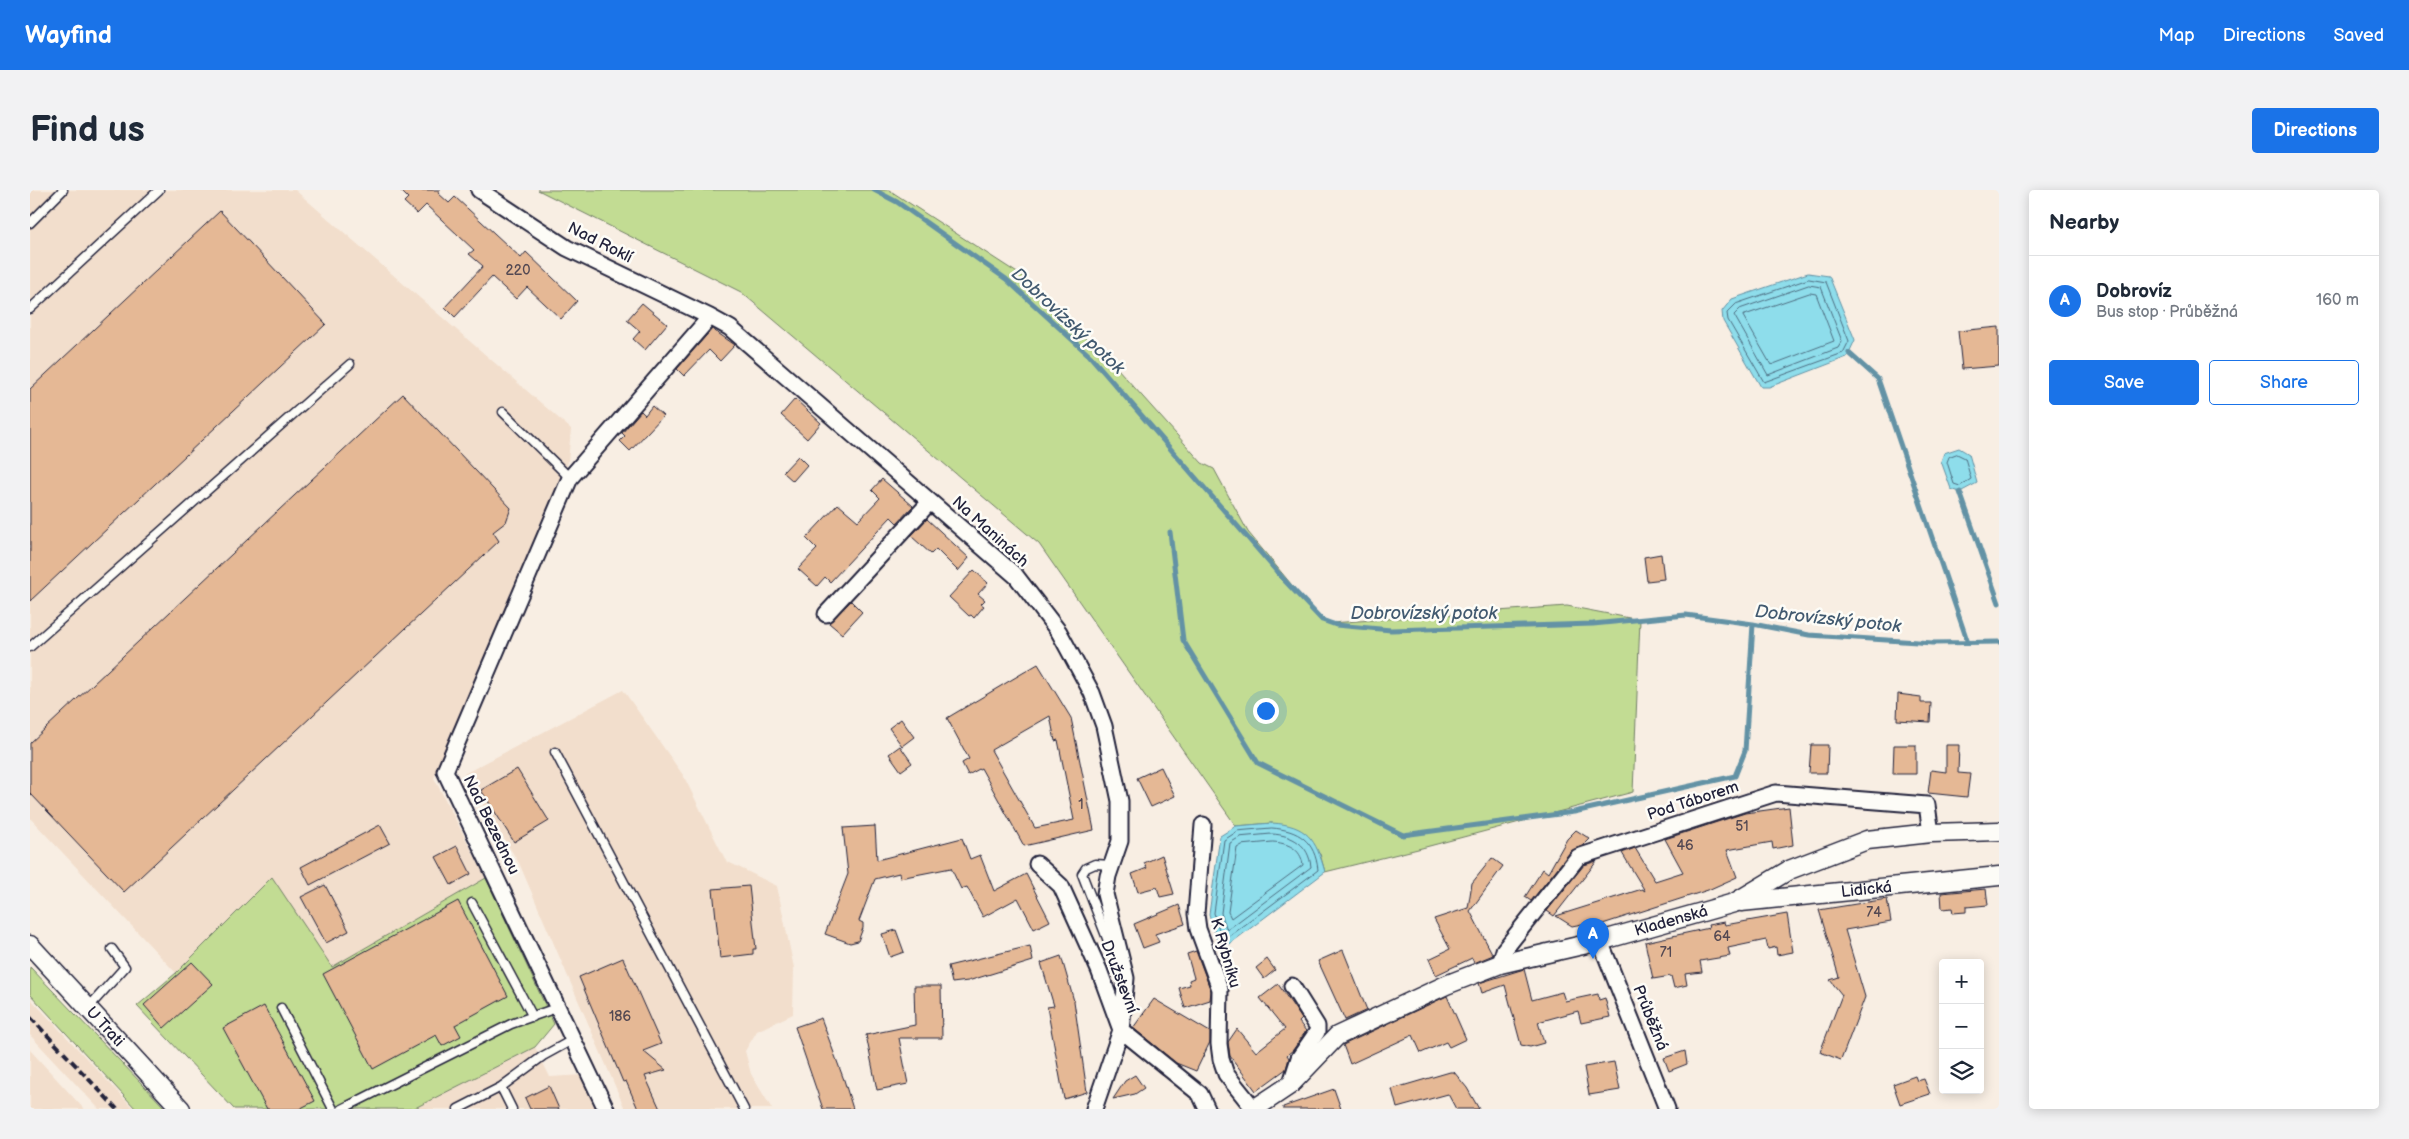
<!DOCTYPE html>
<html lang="en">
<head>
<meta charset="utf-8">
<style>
	body { margin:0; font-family:"Balsamiq Sans",sans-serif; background:#f2f2f3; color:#1f2937 }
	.controls { position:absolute; right:15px; bottom:15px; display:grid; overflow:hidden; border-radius:5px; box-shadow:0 2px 12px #0003 }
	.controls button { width:45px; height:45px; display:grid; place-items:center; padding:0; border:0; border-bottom:1px solid #e0e1e3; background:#fff; color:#1f2937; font:25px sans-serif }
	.you { position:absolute; left:1235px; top:520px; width:18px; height:18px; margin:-12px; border:4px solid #fff; border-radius:50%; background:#1a73e8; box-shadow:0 0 0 8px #1a73e833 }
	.badge { display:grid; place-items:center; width:32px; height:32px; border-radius:50%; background:#1a73e8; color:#fff; font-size:16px; font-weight:700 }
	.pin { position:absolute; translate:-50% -41px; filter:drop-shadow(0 1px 2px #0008) }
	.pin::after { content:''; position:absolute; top:26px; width:18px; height:15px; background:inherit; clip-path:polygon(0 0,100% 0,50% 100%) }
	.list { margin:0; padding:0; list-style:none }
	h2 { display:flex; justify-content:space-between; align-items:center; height:65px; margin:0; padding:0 20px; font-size:21px }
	h2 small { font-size:16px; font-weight:400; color:#747a83 }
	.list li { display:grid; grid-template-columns:32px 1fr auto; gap:15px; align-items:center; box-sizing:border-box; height:90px; padding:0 20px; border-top:1px solid #e0e1e3 }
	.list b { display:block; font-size:19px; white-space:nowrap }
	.list p { margin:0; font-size:16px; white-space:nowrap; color:#747a83 }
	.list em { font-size:16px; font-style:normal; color:#747a83 }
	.actions { display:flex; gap:10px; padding:15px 20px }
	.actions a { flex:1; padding:11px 0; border:1px solid #1a73e8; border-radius:5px; text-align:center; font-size:18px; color:#1a73e8 }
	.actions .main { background:#1a73e8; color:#fff }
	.icon { flex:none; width:28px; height:28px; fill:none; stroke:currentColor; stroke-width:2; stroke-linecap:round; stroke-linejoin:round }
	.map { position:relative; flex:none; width:1969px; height:919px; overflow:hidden; border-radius:5px }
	header { display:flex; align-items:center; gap:30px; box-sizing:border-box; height:70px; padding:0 25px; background:#1a73e8; color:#fff }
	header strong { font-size:24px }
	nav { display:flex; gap:28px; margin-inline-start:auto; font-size:18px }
	.intro { display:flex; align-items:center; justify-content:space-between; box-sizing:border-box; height:120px; padding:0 30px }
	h1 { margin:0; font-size:35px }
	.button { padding:12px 22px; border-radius:5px; background:#1a73e8; color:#fff; font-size:18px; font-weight:700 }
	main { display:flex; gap:30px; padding:0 30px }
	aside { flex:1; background:#fff; border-radius:5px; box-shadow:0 2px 12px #0003 }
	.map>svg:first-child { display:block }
	.built { fill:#f2decc }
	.green { fill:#c2dc93; stroke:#727f67 }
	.water { fill:#8eddeb; stroke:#6392a5 }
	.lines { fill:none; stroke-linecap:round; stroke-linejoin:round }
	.shore { stroke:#4d6d81; stroke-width:1 }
	.stream { stroke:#6392a5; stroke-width:5 }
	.building { fill:#e5b895; stroke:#22223b; fill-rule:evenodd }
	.service-casing { stroke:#22223b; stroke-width:11 }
	.minor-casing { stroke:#22223b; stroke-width:19 }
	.tertiary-casing { stroke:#22223b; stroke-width:21 }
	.service { stroke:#fdfcf7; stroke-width:8 }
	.minor { stroke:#fdfcf7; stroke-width:15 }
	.tertiary { stroke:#fdfcf7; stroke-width:18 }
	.rail { stroke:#22223b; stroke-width:4; stroke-dasharray:8 4; stroke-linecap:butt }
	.labels { text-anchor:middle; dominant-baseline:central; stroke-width:5; stroke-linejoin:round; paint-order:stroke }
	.number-label { font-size:14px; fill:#534852 }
	.street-label { font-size:16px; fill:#22223b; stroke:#fdfcf7 }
	.water-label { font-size:18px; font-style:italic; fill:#425a70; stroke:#fdfcf7 }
</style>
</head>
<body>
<header>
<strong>Wayfind</strong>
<nav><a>Map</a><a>Directions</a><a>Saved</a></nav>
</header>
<div class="intro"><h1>Find us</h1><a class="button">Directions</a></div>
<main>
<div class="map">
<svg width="1969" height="919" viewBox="0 0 1969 919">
	<rect width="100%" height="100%" fill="#f8eee3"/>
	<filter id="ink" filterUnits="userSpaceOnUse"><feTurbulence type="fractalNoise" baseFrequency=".02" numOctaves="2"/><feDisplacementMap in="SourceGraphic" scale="10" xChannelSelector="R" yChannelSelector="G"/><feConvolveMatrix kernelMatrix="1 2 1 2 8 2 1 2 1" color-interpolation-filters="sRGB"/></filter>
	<g filter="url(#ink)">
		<path class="built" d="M0,0H265L541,239L538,272L404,588L456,688L302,778L241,688L146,783L0,628Z
			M593,500L653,585L696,671L747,696L764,778L763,824L727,841L715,861L721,884L742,919H595L489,673L434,584Z
			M0,808L104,919H69L0,845Z
			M505,857L520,887L554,885L566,919H383Z
			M0,860L54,919H0Z"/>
		<path class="green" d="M508,0H859L995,88L1018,114L1087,178L1172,273L1184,279L1218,342L1285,423L1301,433L1537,416L1610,430L1603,602L1388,659L1295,682L1290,664L1242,633L1206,636L1009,354L711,102Z
			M242,687L302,777L456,688L524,834L505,857L383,919H204L107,816L146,783Z
			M0,777L136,919H106L0,804Z"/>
		<path class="water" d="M1778,83L1799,86L1825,150L1817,167L1739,197H1731L1693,131L1692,121L1702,109Z
			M1929,258L1939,264L1947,293L1930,302L1921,299L1911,271L1914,263Z
			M1242,633C1277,635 1286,649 1295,682L1197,756L1187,750L1179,724L1190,646L1206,636Z"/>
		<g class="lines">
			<path class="shore" d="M1779,89L1796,92L1819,151L1813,163L1734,192L1698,130L1697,123L1706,114Z
				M1779,95L1791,97L1812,151L1808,158L1738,185L1704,125L1710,119Z
				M1780,103L1786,104L1804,151L1741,175L1713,126Z
				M1927,264L1935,268L1941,289L1930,296L1924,294L1917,272L1919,267Z
				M1242,638C1269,640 1285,651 1288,680L1196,749L1191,746L1184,723L1194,650L1208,641Z
				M1242,644C1263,645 1279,655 1281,677L1197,740L1191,723L1200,653L1210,647Z
				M1243,652C1257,653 1271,658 1273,675L1201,728L1198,722L1207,658L1212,655Z"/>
			<path class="stream" d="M844,0L867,12L976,89L1060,166L1256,392L1292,430L1306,435L1361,440L1563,434L1656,425L1723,434L1779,445L1903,453L1969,452
				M1819,163L1848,189L1938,453
				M1930,302L1969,413
				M1140,342L1153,450L1228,573L1373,645L1544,622L1705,586L1715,561L1723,434"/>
		</g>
		<path class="building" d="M370,0H410L408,3L419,13L425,7L491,68L496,62L547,111L531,129L497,97L486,109L462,87L425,127L415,117L453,76L439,64L444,60L396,15L387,24L374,12L378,8Z
			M190,21L296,134L0,411V199Z
			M612,113L637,134L615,160L603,149L610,141L597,130Z
			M1969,137V176L1932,179L1928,141Z
			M682,139L705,155L690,171L679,160L654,186L647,179Z
			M373,204L481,318L476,332L463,342L469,351L94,702L0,603V553Z
			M765,209L791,233L777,249L751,225Z
			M622,216L633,226L600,261L590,251L595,246L592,243L611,221L615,225Z
			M768,266L777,275L763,291L753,282Z
			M852,289L883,316L867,333L861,327L800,392L795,387L787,396L768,379L787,359L776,348L808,314L828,331L850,308L842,300Z
			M897,329L939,368L928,381L906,359L901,364L881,346Z
			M1631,364L1634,389L1617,391L1614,367Z
			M944,380L958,393L948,404L955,410L951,414L954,416L944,428L941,425L939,426L919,407Z
			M821,411L832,422L812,444L799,433Z
			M1008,474L1041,528L1064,640L994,656L951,578L938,585L932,573L939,569L917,528ZM1020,526L1025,551L1028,550L1044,630L1005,638L961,560Z
			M1868,504L1891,507V513H1901L1900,532L1867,530Z
			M871,529L884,547L872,556L859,538Z
			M1781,555H1798L1797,583H1779Z
			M1864,555H1886V584H1863Z
			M1916,555H1929L1928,583L1940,584L1937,607L1898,603L1901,580L1916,582Z
			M870,556L882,573L871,581L859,564Z
			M1131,577L1145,606L1121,617L1107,588Z
			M487,579L519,631L484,652L451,600Z
			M1759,617L1763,655L1743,659L1742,652L1697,660L1707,687L1678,700L1554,740L1552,734L1542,736L1526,726L1612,699L1615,701L1592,663L1605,658L1625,691L1653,682L1635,649L1715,623Z
			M350,635L360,653L280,695L271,677Z
			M845,636L847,670L932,648L940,669L950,665L964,701L996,684L1020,731L1004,739L988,708L953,727L937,697L931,699L921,678L870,688L869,683L845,689L829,731L833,733V738L828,751L820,753L795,744L818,684L813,638Z
			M1546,640L1560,649L1554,655L1541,661L1501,711L1495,707L1513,679L1518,683L1537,649Z
			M427,656L441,684L421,695L406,667Z
			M1132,665L1144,704L1130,707L1127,697L1108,702L1102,684L1117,678L1114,673Z
			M1462,668L1473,676L1440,721L1463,765L1444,773L1442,768L1406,785L1399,769L1420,759L1404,729L1438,718L1442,693Z
			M1567,671L1524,726L1517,721L1554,675Z
			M295,695L319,741L296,753L271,707Z
			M719,696L726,759H723V764L690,768L683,699Z
			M1956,699L1958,715L1936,717V722L1923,723L1922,718L1912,719L1911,703Z
			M1857,709L1861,732L1815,740L1835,807L1811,870L1790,862L1812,805L1800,790L1809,787L1789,720Z
			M428,711L478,806L425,835L431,846L412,856L406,845L343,879L293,784Z
			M1149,715L1155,734L1125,744L1129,752L1113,758L1104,734Z
			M1757,724L1763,762L1747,765L1746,757L1738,759L1736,750L1698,758L1700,766L1670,771L1672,782L1655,784L1657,795L1644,798L1641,786L1623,789L1615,752L1679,738L1678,735L1694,732L1695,735Z
			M866,740L874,762L860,767L852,744Z
			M1000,756L1003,771L938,791L922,793L918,776Z
			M1313,760L1337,820L1315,830L1288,771Z
			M1166,761L1181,801L1180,810L1155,818L1149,798L1160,795L1159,790L1164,788L1157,764Z
			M1031,766L1044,811L1057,902L1034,909L1017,817L1024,816L1011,773Z
			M593,768L631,854L613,861L636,880L615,886L630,919H608L596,891L593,892L549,787Z
			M1237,769L1245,780L1234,789L1226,778Z
			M162,772L183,794L134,838L114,815Z
			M1494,779L1502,810L1532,802L1535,811L1568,804L1569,810L1575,808L1580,827L1551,833L1548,821L1508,832L1514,853L1500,857L1491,855L1475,795L1452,803L1449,793Z
			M1248,794L1272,829L1269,832L1276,841L1263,860L1257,865L1259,868L1256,879L1226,901L1200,866L1198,852L1207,839L1226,862L1255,839L1230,808Z
			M884,796H911L912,848H869L878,894L847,900L836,845L885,835Z
			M1417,806L1436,849L1419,857L1416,852L1391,863L1383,845L1320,874L1313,855Z
			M1124,809L1180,842V852L1166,881L1146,873L1103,838Z
			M234,816L285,911L269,919H237L193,838Z
			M791,828L814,890L823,919H793L765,837Z
			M1655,861L1657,874L1639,881L1634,868Z
			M1584,872L1590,900L1559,905L1554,877Z
			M1420,882H1424L1437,898L1449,919H1426L1418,904L1367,918L1362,899Z
			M1105,885L1114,898L1105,904L1083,909L1095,891Z
			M1885,886L1887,891L1894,889L1900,904L1870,914L1863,894Z
			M519,896L529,919H500L495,908Z
			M1304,899L1311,919H1253V917Z"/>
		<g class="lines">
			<g class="service-casing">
				<path id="service" d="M0,33L33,0
					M0,119L129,0
					M473,222L540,288
					M0,457L320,174
					M525,562L714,919
					M1082,675L1065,674L1056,678L1052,684L1085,769
					M442,713L503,827
					M58,818L95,777L82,759
					M251,818L303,919
					M471,897L482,919
					M312,919L481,834L529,817
					M428,919L471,897L513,866L544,849"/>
			</g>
			<g class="minor-casing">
				<path id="minor" d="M449,0L537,58L680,127L700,138L986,386L1029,442L1062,503L1074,536L1090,611V651L1078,686L1075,704L1096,788L1091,840L1064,919
					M796,424L900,312
					M1173,635L1166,724L1168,739L1190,799L1189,854L1191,869L1196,884L1224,919
					M1007,674L1031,696L1069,780L1091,840L1170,904L1177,919
					M1570,751L1637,919
					M1470,774L1474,760L1548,667L1746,603L1897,615L1901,643
					M1261,893L1269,868L1287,842V836L1262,796
					M576,919L415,581L540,288L680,127"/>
			</g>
			<g class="tertiary-casing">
				<g id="tertiary">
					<path id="s1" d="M1711,712L1969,686"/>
					<path id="s2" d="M0,755L151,919"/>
					<path id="s3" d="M1224,919L1260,895L1307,846L1416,795L1470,774L1570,751L1704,713L1759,680L1837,650L1901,643L1969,641"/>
				</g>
			</g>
			<use href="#service" class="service"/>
			<use href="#minor" class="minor"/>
			<use href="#tertiary" class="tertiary"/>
			<path class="rail" d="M0,827L87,919"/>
		</g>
	</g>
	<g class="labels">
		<g class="number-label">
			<text x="488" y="80">220</text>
			<text x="1051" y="614">1</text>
			<text x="1712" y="636">51</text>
			<text x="1655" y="655">46</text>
			<text x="1844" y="722">74</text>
			<text x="1692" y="746">64</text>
			<text x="1636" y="762">71</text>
			<text x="590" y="826">186</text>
		</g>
		<g class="street-label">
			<text transform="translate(570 53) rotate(27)">Nad Roklí</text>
			<text transform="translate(960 342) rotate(42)">Na Maninách</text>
			<text transform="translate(1663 611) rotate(-18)">Pod Táborem</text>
			<text transform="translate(461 635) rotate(64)">Nad Bezednou</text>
			<text stroke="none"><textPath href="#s1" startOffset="126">Lidická</textPath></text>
			<text stroke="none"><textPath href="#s3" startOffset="466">Kladenská</textPath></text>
			<text transform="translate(1195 763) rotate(74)">K Rybníku</text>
			<text transform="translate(1089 787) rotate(69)">Družstevní</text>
			<text transform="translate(1620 828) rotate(68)">Průběžná</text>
			<text stroke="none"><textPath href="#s2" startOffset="111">U Trati</textPath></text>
		</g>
		<g class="water-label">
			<text transform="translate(1038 131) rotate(43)">Dobrovízský potok</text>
			<text x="1394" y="423">Dobrovízský potok</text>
			<text transform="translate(1798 429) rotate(6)">Dobrovízský potok</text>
		</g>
	</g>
</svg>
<div class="controls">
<button>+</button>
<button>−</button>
<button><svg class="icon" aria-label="layers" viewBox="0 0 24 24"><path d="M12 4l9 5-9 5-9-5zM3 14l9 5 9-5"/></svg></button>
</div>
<div class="you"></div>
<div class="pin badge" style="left:1563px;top:769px">A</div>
</div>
<aside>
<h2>Nearby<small></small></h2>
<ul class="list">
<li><span class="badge">A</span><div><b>Dobrovíz</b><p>Bus stop · Průběžná</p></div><em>160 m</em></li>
</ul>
<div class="actions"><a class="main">Save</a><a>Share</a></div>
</aside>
</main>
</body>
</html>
